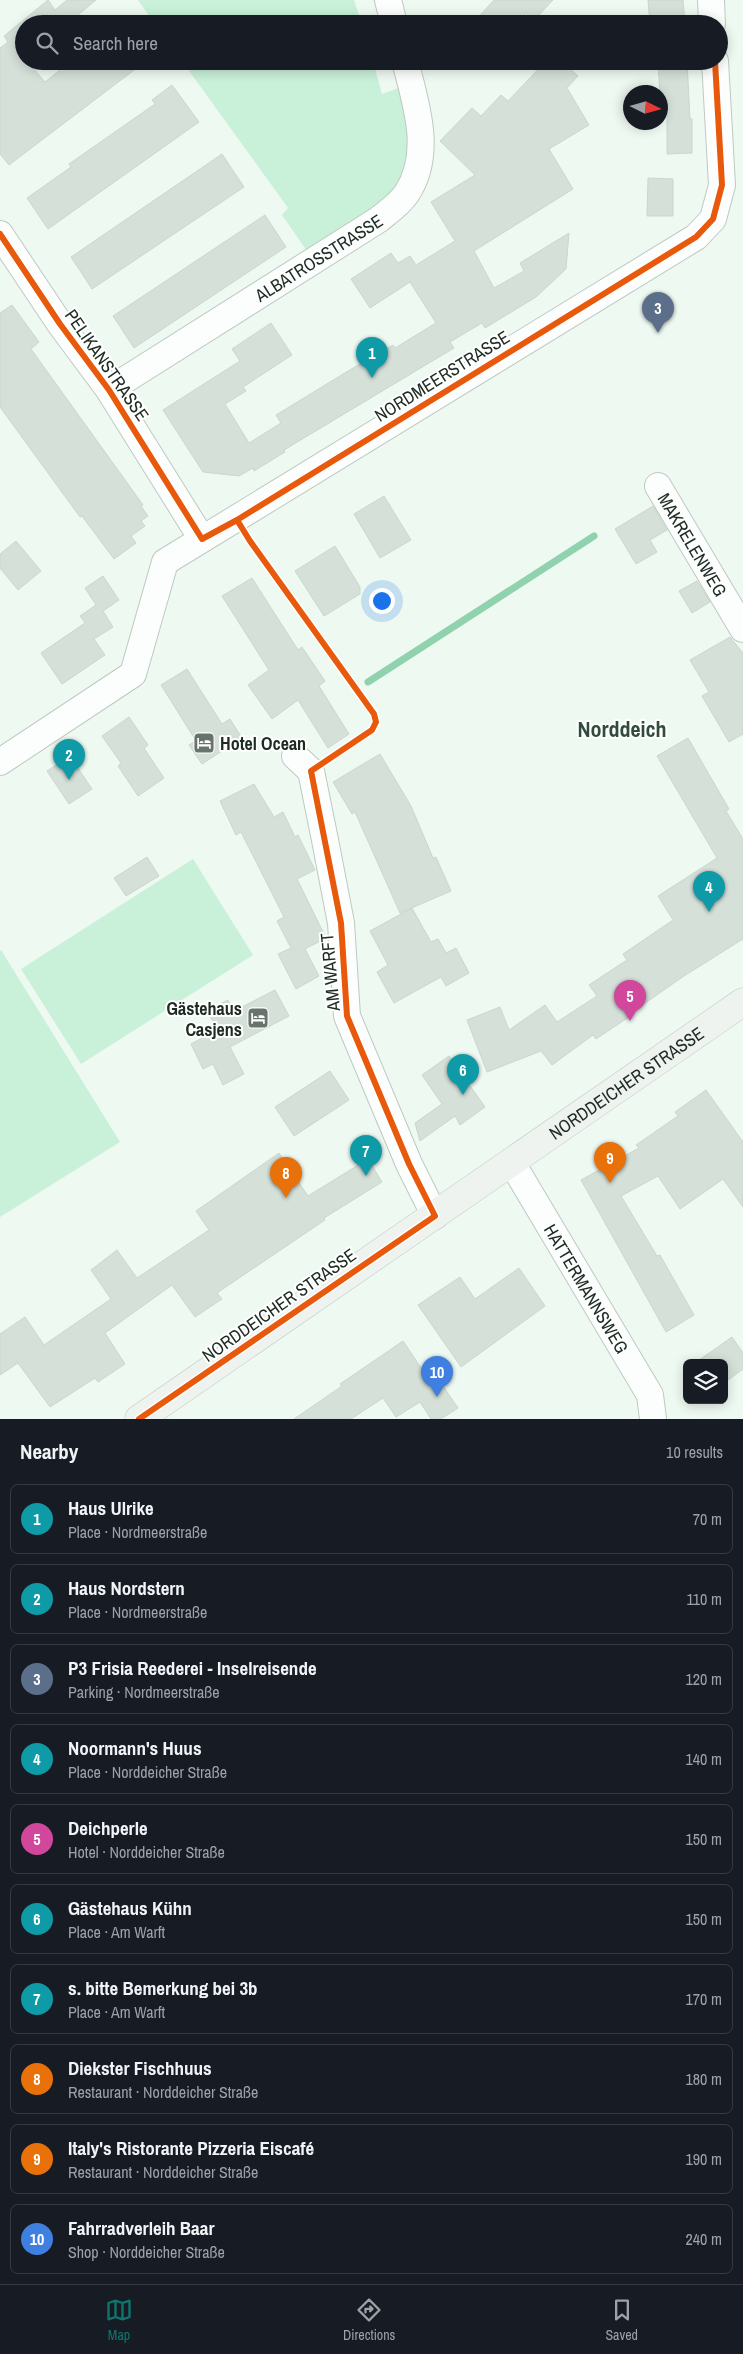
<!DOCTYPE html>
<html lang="en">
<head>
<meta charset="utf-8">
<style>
	body { margin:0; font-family:"Archivo Narrow",sans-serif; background:#242831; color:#f1f3f6 }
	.controls { position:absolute; right:15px; bottom:15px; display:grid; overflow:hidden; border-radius:8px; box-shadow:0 2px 12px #0003 }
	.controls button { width:45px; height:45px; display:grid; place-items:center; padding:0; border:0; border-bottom:1px solid #363941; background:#171b24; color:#f1f3f6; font:25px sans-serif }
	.compass { position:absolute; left:623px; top:85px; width:45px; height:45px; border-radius:50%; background:#171b24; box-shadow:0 2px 12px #0003; rotate:95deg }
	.you { position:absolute; left:381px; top:600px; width:18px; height:18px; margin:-12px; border:4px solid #fff; border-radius:50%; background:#1a73e8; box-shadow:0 0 0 8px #1a73e833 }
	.badge { display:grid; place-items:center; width:32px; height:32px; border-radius:50%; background:#0f766e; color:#fff; font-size:16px; font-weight:700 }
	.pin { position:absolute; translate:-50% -41px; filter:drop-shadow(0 1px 2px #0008) }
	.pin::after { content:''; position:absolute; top:26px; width:18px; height:15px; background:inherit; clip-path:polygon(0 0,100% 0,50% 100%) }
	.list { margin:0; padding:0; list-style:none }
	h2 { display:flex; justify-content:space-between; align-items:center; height:65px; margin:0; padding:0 20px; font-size:21px }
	h2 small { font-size:16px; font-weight:400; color:#9ea1a6 }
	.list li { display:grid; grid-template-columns:32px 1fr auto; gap:15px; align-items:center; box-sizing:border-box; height:70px; margin:0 10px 10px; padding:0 10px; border:1px solid #363941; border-radius:8px }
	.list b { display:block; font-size:19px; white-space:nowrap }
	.list p { margin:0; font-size:16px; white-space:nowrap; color:#9ea1a6 }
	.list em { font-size:16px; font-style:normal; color:#9ea1a6 }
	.icon { flex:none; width:28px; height:28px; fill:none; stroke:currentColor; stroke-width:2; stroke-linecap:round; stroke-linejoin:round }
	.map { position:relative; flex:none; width:743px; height:1419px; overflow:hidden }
	.search { position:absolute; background:#171b24; box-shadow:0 2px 12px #0003; left:15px; right:15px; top:15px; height:55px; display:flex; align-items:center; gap:12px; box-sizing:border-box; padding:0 18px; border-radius:28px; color:#9ea1a6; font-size:19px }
	.sheet { height:865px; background:#171b24 }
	nav { display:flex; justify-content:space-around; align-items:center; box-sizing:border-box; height:70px; border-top:1px solid #363941; background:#171b24; font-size:14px; color:#9ea1a6 }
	nav a { display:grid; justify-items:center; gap:2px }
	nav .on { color:#0f766e }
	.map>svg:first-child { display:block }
	.green { fill:#c9f0d9 }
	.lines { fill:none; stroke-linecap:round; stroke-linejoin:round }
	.stream { stroke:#8fd2ad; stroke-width:7 }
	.building { fill:#d5e0d9; stroke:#cbd6cf }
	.street-casing { stroke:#bec9c2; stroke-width:28 }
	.secondary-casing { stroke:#bec9c2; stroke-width:29 }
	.street { stroke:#fcfefd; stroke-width:26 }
	.secondary { stroke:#eef3f0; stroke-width:28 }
	.cycleway-casing { stroke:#fff; stroke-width:9 }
	.cycleway { stroke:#e8590c; stroke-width:6 }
	.labels { text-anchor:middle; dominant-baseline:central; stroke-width:4; stroke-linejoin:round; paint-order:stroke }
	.street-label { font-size:18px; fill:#1e2b23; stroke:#fff }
	.poi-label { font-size:18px; font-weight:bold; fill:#1e2b23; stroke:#fff; text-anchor:start }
	.district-label { font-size:22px; font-weight:bold; fill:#304c3c; stroke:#fff }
</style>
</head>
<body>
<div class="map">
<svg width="743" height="1419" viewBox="0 0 743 1419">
	<rect width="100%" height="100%" fill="#eef9f2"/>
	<path class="green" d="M138,0H354L362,24H155Z
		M182,61H373L382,94L401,87L411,148L399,191L307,251L282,215L288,208Z
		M193,859L253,955L81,1064L21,969Z
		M1,950L120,1142L0,1217V951Z"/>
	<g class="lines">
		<path class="stream" d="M368,682L594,536"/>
	</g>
	<path class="building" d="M48,0L55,10L67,0H96L67,24H24V61H27L45,82L71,61H146L9,165L0,154V48L8,42L4,36Z
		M494,0H553L534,20L526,13L516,24H472Z
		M648,0H683L685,24H650Z
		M546,61H562L578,76L567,88L589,125L549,149L573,189L474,251L494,288L524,271L520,263L569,233L566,269L536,297L485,328L482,323L450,342L454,348L284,450L285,452L254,471L253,468L239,476L203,472L163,410L240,361L232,349L271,323L292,355L243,387L246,391L225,404L249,443L281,423L276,415L353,368L393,345L395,348L436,323L410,282L370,308L351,279L391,253L398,263L410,256L416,265L455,241L431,202L475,175L440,141L472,108L481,116L501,95L508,101Z
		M658,61H687L690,119H692V153L667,154V96H660Z
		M172,85L199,122L48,229L27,198L71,167L69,164L155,104L152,100Z
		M222,154L244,187L92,289L71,257Z
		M648,178L673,179V216H647Z
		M265,215L286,247L134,348L113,316Z
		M12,305L39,342L31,349L143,505L141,506L148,516L141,521L145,526L131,536L136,543L114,559L82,516L80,517L0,407V313Z
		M384,496L411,540L380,558L354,514Z
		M653,506L667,530L650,540L657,552L636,564L615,529Z
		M16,541L41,571L18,590L0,568V554Z
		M335,546L360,587V594L324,616L295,571Z
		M103,576L119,600L103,611L113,627L94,639L105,655L62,684L41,653L85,623L80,616L96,605L85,588Z
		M252,578L298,650L302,647L325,681L319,686L349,734L328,748L298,700L272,719L248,685L269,670L222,596Z
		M697,581L710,602L692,613L679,591Z
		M730,637L743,653V734L729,742L702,696L709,692L690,660Z
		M187,669L222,724L230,719L242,738L202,764L189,745L196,741L161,685Z
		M129,717L148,745L144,748L164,778L138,796L118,766L121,763L102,736Z
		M688,738L729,809L726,811L743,839V939L684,976L631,1013L632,1015L596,1039L593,1035L552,1065L541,1051L487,1072L467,1020L500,1007L509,1030L545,1005L557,1022L597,996L589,985L627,960L623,954L673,920L658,896L717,858L657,756Z
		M380,754L411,806L433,858L436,857L451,891L400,913L355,812L352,814L333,782Z
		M70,756L92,789L69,804L47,771Z
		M254,784L274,817L283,812L295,837L298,835L315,870L297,879L326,938L305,949L319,976L296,989L278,954L291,948L277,921L284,917L241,832L236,835L220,801Z
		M147,857L159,876L126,896L114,878Z
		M412,908L431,942L438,939L446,953L456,948L469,973L446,986L441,977L394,1003L377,972L388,965L370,931Z
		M275,990L289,1016L230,1047L244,1074L223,1085L213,1064L203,1069L191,1044L217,1030L207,1010L228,1000L234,1011Z
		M449,1056L485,1107L460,1125L455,1116L420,1141L415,1123L442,1104L422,1075Z
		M330,1071L349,1100L294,1136L275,1107Z
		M706,1090L743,1142V1207L723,1179L680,1209L658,1176L621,1196L657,1256L660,1255L694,1315L666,1332L581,1180L639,1148L636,1145L678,1116L675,1112Z
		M279,1153L308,1196L368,1159L382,1182L324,1218L325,1220L282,1249L217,1293L222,1299L195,1317L172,1285L105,1333L125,1364L98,1382L95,1378L50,1407L18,1363L0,1375V1334L25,1317L44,1345L111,1299L91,1270L117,1250L137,1278L209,1230L196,1211Z
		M519,1268L545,1306L461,1367L418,1305L460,1277L475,1299Z
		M732,1337L743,1353V1369L724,1383V1363H695Z
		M403,1341L434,1387L441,1383L458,1408L441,1419H431L420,1402L396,1417L383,1398L351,1419H294L342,1386L340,1384Z"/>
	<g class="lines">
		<g class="street-casing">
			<g id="street">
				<path d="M388,0L394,24"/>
				<path d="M711,0L712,24"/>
				<path d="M0,234L60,324L109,390L202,539"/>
				<path id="s1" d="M109,390L378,220C388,212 400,204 407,193C433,153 416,104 405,61"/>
				<path id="s2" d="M658,486L743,629"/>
				<path d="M295,756L311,771L325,840L341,923L347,1016L409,1164L435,1216"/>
				<path d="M0,762L133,674L165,562L696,237L713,219L722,185L715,61"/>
				<path id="s3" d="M512,1163L650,1395L653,1419"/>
			</g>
		</g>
		<g class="secondary-casing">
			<g id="secondary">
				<path id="s4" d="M139,1419L743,1002"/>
			</g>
		</g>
		<use href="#street" class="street"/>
		<use href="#secondary" class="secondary"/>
		<g class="cycleway-casing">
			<path id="cycleway" d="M0,234L60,324L109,390L202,539L237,520L696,237L713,219L722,185L715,61
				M139,1419L435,1216L409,1164L347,1016L341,923L311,771L372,730L376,722L374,714L250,541L237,520"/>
		</g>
		<use href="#cycleway" class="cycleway"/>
	</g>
	<defs>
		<g id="hotel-square" transform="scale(1.125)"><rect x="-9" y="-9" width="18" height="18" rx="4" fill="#67736b" stroke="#fff"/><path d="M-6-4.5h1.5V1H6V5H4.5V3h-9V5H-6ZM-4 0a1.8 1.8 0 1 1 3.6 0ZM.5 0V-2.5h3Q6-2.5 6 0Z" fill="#fff"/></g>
	</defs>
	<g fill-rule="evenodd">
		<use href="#hotel-square" x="204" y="743"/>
		<use href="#hotel-square" x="258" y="1018"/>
	</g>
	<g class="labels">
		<g class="street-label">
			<text stroke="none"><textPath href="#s1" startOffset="248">ALBATROSSTRASSE</textPath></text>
			<text transform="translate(107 365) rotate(55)">PELIKANSTRASSE</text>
			<text transform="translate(442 376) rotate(-32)">NORDMEERSTRASSE</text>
			<text stroke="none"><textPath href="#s2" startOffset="68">MAKRELENWEG</textPath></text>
			<text transform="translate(330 972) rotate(-95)">AM WARFT</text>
			<text stroke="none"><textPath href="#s4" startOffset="592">NORDDEICHER STRASSE</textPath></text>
			<text stroke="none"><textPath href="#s3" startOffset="146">HATTERMANNSWEG</textPath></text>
			<text transform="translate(279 1305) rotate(-35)">NORDDEICHER STRASSE</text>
		</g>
		<g class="poi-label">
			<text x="220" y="743">Hotel Ocean</text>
			<text x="242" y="1008" text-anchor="end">Gästehaus<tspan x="242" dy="21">Casjens</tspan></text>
		</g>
		<g class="district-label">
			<text x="622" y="729">Norddeich</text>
		</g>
	</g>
</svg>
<div class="controls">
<button><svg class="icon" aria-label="layers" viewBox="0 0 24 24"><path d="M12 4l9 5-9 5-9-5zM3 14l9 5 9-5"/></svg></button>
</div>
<svg class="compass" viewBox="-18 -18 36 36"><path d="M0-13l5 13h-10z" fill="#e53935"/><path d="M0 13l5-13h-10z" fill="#9ea1a6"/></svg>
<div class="you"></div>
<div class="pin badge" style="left:372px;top:378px;background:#0f9aa8">1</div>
<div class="pin badge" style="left:69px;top:780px;background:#0f9aa8">2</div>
<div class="pin badge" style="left:658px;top:333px;background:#5c6f8a">3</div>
<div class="pin badge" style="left:709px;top:912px;background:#0f9aa8">4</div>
<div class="pin badge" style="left:630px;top:1021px;background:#d1479c">5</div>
<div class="pin badge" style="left:463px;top:1095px;background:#0f9aa8">6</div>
<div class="pin badge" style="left:366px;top:1176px;background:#0f9aa8">7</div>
<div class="pin badge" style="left:286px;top:1198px;background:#e8710a">8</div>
<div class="pin badge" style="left:610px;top:1183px;background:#e8710a">9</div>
<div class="pin badge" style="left:437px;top:1397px;background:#3f7fe0">10</div>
<div class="search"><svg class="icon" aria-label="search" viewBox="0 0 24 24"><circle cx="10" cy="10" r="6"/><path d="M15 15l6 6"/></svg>Search here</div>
</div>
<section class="sheet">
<h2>Nearby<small>10 results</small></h2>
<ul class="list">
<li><span class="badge" style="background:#0f9aa8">1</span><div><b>Haus Ulrike</b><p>Place · Nordmeerstraße</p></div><em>70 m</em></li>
<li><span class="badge" style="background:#0f9aa8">2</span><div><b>Haus Nordstern</b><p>Place · Nordmeerstraße</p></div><em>110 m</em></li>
<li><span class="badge" style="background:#5c6f8a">3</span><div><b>P3 Frisia Reederei - Inselreisende</b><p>Parking · Nordmeerstraße</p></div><em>120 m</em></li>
<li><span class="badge" style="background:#0f9aa8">4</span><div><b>Noormann's Huus</b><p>Place · Norddeicher Straße</p></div><em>140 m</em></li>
<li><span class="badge" style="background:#d1479c">5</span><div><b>Deichperle</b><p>Hotel · Norddeicher Straße</p></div><em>150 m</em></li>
<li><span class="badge" style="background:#0f9aa8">6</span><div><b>Gästehaus Kühn</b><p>Place · Am Warft</p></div><em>150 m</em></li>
<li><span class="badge" style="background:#0f9aa8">7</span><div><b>s. bitte Bemerkung bei 3b</b><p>Place · Am Warft</p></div><em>170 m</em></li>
<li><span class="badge" style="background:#e8710a">8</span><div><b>Diekster Fischhuus</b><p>Restaurant · Norddeicher Straße</p></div><em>180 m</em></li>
<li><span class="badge" style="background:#e8710a">9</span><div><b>Italy's Ristorante Pizzeria Eiscafé</b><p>Restaurant · Norddeicher Straße</p></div><em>190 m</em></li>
<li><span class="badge" style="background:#3f7fe0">10</span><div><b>Fahrradverleih Baar</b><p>Shop · Norddeicher Straße</p></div><em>240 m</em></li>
</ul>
</section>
<nav>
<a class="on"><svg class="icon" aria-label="map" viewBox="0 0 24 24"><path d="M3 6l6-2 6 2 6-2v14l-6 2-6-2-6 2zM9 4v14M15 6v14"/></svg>Map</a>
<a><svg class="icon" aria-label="directions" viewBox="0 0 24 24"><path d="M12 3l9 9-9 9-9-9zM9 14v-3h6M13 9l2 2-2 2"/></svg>Directions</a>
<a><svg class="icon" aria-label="saved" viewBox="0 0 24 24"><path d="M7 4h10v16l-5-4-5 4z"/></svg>Saved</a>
</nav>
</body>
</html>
